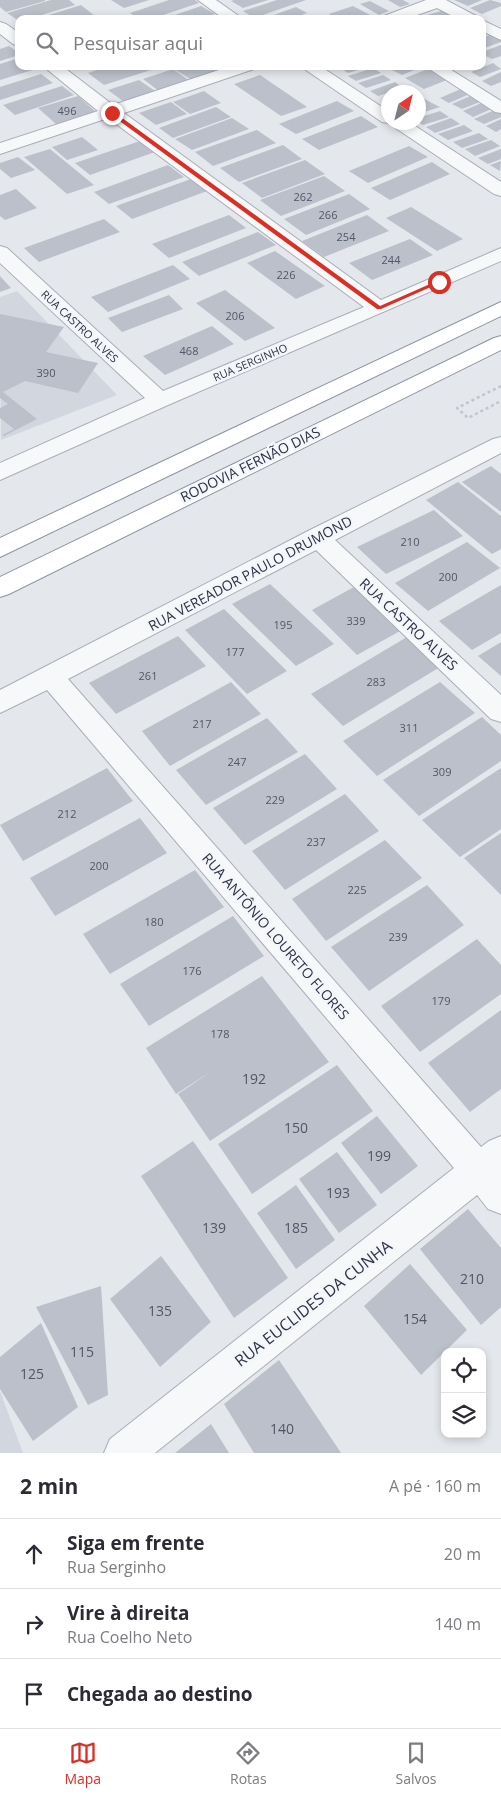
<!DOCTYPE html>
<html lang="pt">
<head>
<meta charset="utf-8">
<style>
	body { margin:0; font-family:"Open Sans",sans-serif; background:#f2f2f3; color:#2b2b33 }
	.controls { position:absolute; right:15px; bottom:15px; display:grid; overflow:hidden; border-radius:10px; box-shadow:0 2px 8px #0003 }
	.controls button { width:45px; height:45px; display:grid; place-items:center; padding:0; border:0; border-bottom:1px solid #e1e1e2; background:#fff; color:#2b2b33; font:25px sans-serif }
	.compass { position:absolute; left:381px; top:85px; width:45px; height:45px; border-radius:50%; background:#fff; box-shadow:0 2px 8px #0003; rotate:35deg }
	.stop { position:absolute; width:15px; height:15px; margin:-11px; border:4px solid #d93025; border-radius:50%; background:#fff }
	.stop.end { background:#d93025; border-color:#fff; box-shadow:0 1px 5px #0008 }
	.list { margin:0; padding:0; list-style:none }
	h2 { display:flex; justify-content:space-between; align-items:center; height:65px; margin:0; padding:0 20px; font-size:21px }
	h2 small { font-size:16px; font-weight:400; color:#7c7c81 }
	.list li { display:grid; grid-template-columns:32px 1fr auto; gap:15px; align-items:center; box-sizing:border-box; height:70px; padding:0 20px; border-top:1px solid #e1e1e2 }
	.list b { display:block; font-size:19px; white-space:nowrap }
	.list p { margin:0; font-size:16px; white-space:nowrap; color:#7c7c81 }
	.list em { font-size:16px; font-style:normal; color:#7c7c81 }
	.icon { flex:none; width:28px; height:28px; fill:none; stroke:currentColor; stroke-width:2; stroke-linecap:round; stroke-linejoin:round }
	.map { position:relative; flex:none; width:501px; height:1453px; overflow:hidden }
	.search { position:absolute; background:#fff; box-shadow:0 2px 8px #0003; left:15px; right:15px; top:15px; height:55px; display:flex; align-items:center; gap:12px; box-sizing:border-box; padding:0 18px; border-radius:10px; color:#7c7c81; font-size:19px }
	.sheet { height:275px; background:#fff }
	nav { display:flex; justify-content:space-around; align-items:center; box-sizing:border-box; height:70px; border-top:1px solid #e1e1e2; background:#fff; font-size:14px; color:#7c7c81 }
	nav a { display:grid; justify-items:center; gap:2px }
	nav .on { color:#d93025 }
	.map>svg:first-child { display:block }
	.built { fill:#d2d6de }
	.building { fill:#bbc0ca }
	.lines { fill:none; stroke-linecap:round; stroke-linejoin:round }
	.minor-casing { stroke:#a9aeb7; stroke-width:2 }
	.highway-casing { stroke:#8b94a3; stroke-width:2 }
	.path { stroke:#c2c5cb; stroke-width:2.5; stroke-dasharray:3 3; stroke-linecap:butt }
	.minor { fill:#f7f8fa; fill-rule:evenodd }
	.highway { fill:#fff; fill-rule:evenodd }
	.route { fill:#d93025 }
	.labels { text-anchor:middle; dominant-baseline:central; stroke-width:5; stroke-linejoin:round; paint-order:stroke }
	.number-label { font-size:11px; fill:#4f5766 }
	.far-street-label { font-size:11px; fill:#2b3445; stroke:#f4f6f9 }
	.street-label { font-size:14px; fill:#2b3445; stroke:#f4f6f9 }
	.near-number-label { font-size:14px; fill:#4f5766 }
	.near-street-label { font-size:16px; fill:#2b3445; stroke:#f4f6f9 }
</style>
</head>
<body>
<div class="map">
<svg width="501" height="1453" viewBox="0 0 501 1453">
	<rect width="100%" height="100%" fill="#e4e7ec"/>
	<path class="built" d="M17,291L117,395L1,440L0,297Z
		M0,1391L23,1453H0Z"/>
	<path class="building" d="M0,0H45V1L6,12L0,7Z
		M51,0H69L75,5L28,19H19V21L7,13Z
		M111,0H149L124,8Z
		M169,0H195L199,3L151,19H139L130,13Z
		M234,0H268L243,8L231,1Z
		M277,0H306L254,18L243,11Z
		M388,0H403L410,4L400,7Z
		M454,0H482L468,6Z
		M490,0L501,3V6L482,14L470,8Z
		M370,1L389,11L379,15L360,4Z
		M81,5L95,16L85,19H36Z
		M201,6L215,14L201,19H163Z
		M353,6L372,16L365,19H338L329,14Z
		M296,7L307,13L291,19H263Z
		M445,10L460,19L420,17Z
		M493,34L501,39V42L482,49V38Z
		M501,45V56L492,59L482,54V52Z
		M9,46L19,53V55L0,61V49Z
		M19,58V66L39,68L0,80V64Z
		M493,63L501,69L480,77L471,72Z
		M109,66H160V67L104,85L88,73Z
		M182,66H224L227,68L192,80L174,69Z
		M346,66H369V67L348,73L340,68Z
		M403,66H424L402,75L392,70Z
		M373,68L381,73L356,81L348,76Z
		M173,69L190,81L159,91L143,79Z
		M428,69L447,80L424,89L405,78Z
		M501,72V82L491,86L482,81Z
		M41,74L53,83L0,100V87Z
		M260,75L307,107L281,116L234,84Z
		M383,75L391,80L366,88L358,83Z
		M139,80L155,91L124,102L108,90Z
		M395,82L403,88L378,96L370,91Z
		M62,86L74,95L15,115L3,105Z
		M463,88L472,93L449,103L440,98Z
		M204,91L221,103L190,114L173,102Z
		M475,94L485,100L462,109L452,104Z
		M418,95L430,102L440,107L418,114Z
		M78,96L96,112L56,124L38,108Z
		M337,101L354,111L296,134L279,124Z
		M486,101L496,107L473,117L463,111Z
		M171,102L187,114L156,125L139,113Z
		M216,107L231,117L173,138L159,128Z
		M497,109L501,111V117L484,124L474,119Z
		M440,111L449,117L423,125L418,122V118Z
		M361,116L378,127L319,150L302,139Z
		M232,118L249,129L192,150L175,139Z
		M451,118L460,124L435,133L426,127Z
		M501,119V129L496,132L486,126Z
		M464,125L473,131L448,140L438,134Z
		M257,130L276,143L213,166L195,152Z
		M479,133L488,139L462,148L453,142Z
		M82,137L98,150L67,160L52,147Z
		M491,140L500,146L475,156L465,149Z
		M140,141L155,152L90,175L75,163Z
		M283,145L302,159L239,182L220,168Z
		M409,146L428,157L368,183L349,171Z
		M50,149L94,185L67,194L24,157Z
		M501,149V159L488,164L478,158Z
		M18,157L35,170L11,178L0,169V163Z
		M305,160L325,174L262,198L242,183Z
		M501,161L500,171L490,165Z
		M432,162L450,174L390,200L371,188Z
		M168,165L184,177L109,204L94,192Z
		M324,176L345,191L281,216L260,200Z
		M191,179L207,191L132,219L116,206Z
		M16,189L37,208L5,220L0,216V195Z
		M349,194L370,209L306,235L284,219Z
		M411,207L463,239L437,251L386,218Z
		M229,215L246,228L169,258L152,244Z
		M367,215L389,231L324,257L302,241Z
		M104,219L120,232L39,262L24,248Z
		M258,232L276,245L199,276L182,262Z
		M410,239L433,255L372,280L349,263Z
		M275,251L325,286L296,299L247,263Z
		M173,265L190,279L108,312L91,297Z
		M0,276L11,288L0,292Z
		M225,290L275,328L245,341L196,303Z
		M169,295L183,309L122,332L108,318Z
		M0,314L64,327L46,352L98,363L78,393L25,381L3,392L37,419L4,436L2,435L14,429L0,418V408L8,404L0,398Z
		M212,326L234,344L165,375L143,356Z
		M491,466L501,474V512L462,482Z
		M458,482L501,516V549L492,554L426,500Z
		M434,510L463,536L386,574L357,547Z
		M467,542L500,568L428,611L395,583Z
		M270,584L334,644L296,666L232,604Z
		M501,585V633L472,650L439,621Z
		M354,587L400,631L357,655L312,610Z
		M224,609L287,671L247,694L185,630Z
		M178,636L206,666L116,714L89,683Z
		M407,637L440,667L343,726L311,694Z
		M501,642V676L478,656Z
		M231,682L261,714L170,766L142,731Z
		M440,682L475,713L377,776L343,741Z
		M482,717L501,735V761L419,816L383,780Z
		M267,718L298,752L206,805L176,770Z
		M305,754L337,789L245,845L213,808Z
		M107,768L133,801L23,861L0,825Z
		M501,768V829L460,857L422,820Z
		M345,794L379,831L285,890L252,851Z
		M140,818L167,853L55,916L30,878Z
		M501,833V895L464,858Z
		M385,840L422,878L326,941L292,899Z
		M195,870L224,907L110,974L83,934Z
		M427,885L464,925L369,991L331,947Z
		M233,916L264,956L149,1026L120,984Z
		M477,939L501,965V994L420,1052L381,1006Z
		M262,976L329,1062L210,1141L178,1094L212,1071L176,1094L146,1048Z
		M501,1010V1089L470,1112L428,1063Z
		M337,1065L373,1111L252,1194L218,1144Z
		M377,1116L418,1166L381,1194L341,1143Z
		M193,1141L288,1278L234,1318L141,1176Z
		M337,1152L377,1205L339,1233L299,1179Z
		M296,1185L335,1240L296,1269L257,1213Z
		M468,1209L501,1248V1307L481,1325L420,1249Z
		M161,1256L211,1322L160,1367L110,1299Z
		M410,1264L467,1330L421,1375L364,1306Z
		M101,1286L108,1395L88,1405L36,1307Z
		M41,1323L78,1407L33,1441L0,1389V1357Z
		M279,1360L341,1453H254L224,1404Z
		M211,1424L229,1453H175Z"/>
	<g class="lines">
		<g class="minor-casing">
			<path id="minor" d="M198,0H216L243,19H224Z
				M426,0H446L476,16L478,19H458L437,8L406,19H382L384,16Z
				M482,20L501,29V40L482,31Z
				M0,22L6,24L19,33V46L13,44L0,34Z
				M43,66H62L113,105L231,66H256L254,69L124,113L381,300L501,248V261L168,405L0,480V463L145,398L0,263V246L7,248L163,391L364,307L108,118L0,154V143L98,111Z
				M300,66H320L388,111V122H409L501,182V196L494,194L388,123L382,122Z
				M425,66H445L501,101V113L495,112Z
				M501,437V453L335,540L501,695V722L491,719L316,550L68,679L481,1147L489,1141L501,1136V1214L488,1209L477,1195L155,1453H104L110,1439L454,1168L47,690L0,713V690L308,531L493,439Z"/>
		</g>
		<g class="highway-casing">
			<path id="highway" d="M501,302V316L0,557V538Z
				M501,336V350L9,594L0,597V577L494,338Z"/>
		</g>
		<path class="path" d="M501,386L457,408L468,418L501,401"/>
		<use href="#minor" class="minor"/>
		<use href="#highway" class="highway"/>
	</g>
	<path class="route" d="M110,112H114L380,306L437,281L442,282L381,309H377L110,114Z"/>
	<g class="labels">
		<g class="number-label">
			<text x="67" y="110">496</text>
			<text x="303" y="196">262</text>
			<text x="328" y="214">266</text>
			<text x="346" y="236">254</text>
			<text x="391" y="259">244</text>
			<text x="286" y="274">226</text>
			<text x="235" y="315">206</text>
			<text x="189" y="350">468</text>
			<text x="46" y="372">390</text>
			<text x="410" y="541">210</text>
			<text x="448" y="576">200</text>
			<text x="356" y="620">339</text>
			<text x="283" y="624">195</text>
			<text x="235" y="651">177</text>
			<text x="148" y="675">261</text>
			<text x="376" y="681">283</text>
			<text x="202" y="723">217</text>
			<text x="409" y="727">311</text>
			<text x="237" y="761">247</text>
			<text x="442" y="771">309</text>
			<text x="275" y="799">229</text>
			<text x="67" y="813">212</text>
			<text x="316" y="841">237</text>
			<text x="99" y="865">200</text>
			<text x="357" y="889">225</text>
			<text x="154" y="921">180</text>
			<text x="398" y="936">239</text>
			<text x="192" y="970">176</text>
			<text x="441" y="1000">179</text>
			<text x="220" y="1033">178</text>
		</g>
		<g class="far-street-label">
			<text transform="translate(80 326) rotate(43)">RUA CASTRO ALVES</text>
			<text transform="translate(250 362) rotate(-23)">RUA SERGINHO</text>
		</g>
		<g class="street-label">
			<text transform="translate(250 464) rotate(-26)">RODOVIA FERNÃO DIAS</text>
			<text transform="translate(250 573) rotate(-28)">RUA VEREADOR PAULO DRUMOND</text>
			<text transform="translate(409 624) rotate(43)">RUA CASTRO ALVES</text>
			<text transform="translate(276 936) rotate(49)">RUA ANTÔNIO LOURETO FLORES</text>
		</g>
		<g class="near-number-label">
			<text x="254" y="1078">192</text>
			<text x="296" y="1127">150</text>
			<text x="379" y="1155">199</text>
			<text x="338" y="1192">193</text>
			<text x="214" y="1227">139</text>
			<text x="296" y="1227">185</text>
			<text x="472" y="1278">210</text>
			<text x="160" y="1310">135</text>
			<text x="415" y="1318">154</text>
			<text x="82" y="1351">115</text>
			<text x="32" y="1373">125</text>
			<text x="282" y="1428">140</text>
		</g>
		<g class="near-street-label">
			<text transform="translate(313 1303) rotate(-38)">RUA EUCLIDES DA CUNHA</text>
		</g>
	</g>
</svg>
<div class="controls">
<button><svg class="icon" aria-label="locate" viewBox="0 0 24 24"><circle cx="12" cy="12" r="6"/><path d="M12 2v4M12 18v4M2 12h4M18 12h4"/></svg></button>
<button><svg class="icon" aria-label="layers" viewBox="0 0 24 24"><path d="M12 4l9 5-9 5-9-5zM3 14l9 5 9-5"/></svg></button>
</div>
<svg class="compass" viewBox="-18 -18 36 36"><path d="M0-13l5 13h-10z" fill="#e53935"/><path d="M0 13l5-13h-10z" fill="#7c7c81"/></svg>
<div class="stop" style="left:439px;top:282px"></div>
<div class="stop end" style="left:112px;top:113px"></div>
<div class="search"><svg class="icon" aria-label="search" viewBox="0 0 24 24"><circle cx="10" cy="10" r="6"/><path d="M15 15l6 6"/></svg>Pesquisar aqui</div>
</div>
<section class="sheet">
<h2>2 min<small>A pé · 160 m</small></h2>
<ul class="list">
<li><svg class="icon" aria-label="ahead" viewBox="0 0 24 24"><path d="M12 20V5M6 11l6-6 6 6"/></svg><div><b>Siga em frente</b><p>Rua Serginho</p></div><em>20 m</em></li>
<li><svg class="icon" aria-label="right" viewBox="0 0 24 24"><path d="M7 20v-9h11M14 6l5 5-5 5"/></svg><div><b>Vire à direita</b><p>Rua Coelho Neto</p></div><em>140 m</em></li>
<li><svg class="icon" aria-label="arrive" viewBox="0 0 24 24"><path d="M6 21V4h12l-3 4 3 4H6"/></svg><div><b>Chegada ao destino</b></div></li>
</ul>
</section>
<nav>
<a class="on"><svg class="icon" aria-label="map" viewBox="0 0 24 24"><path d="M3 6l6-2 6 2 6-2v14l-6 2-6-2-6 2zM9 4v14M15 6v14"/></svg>Mapa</a>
<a><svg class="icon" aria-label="directions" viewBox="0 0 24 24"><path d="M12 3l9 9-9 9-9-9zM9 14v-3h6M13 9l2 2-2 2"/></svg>Rotas</a>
<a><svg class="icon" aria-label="saved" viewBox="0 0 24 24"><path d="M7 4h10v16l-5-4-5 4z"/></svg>Salvos</a>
</nav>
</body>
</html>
